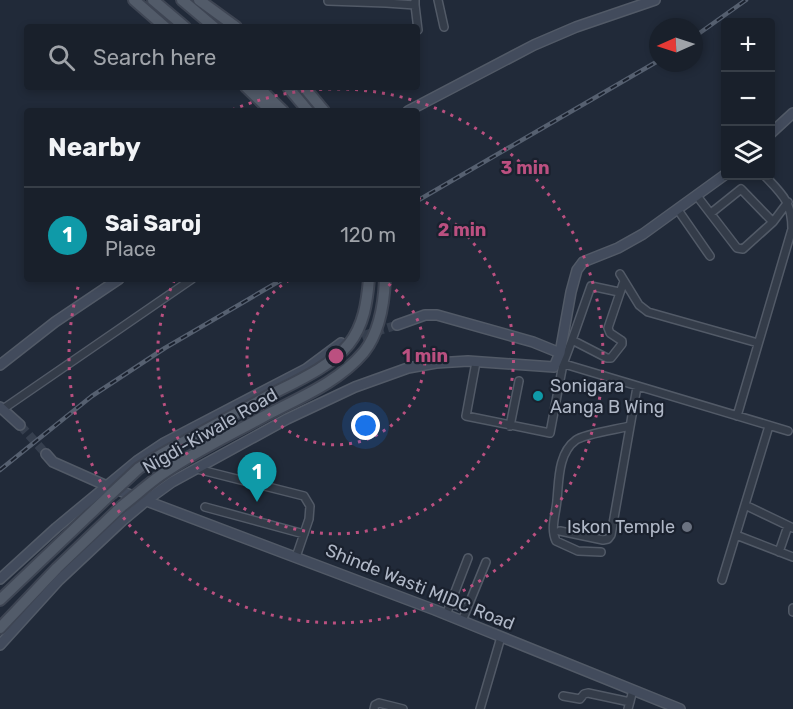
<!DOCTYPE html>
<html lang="en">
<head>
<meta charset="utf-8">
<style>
	body { margin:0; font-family:Rubik,sans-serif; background:#262d37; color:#f1f3f6 }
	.controls { position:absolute; right:18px; top:18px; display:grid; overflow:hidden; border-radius:6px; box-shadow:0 3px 9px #0003 }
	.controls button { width:54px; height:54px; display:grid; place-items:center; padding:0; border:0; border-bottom:2px solid #373e47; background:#19202b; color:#f1f3f6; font:30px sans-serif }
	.compass { position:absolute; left:649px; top:18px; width:54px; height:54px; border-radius:50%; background:#19202b; box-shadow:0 3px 9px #0003; rotate:267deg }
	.you { position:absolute; left:366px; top:426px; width:21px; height:21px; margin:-15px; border:4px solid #fff; border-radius:50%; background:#1a73e8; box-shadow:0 0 0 9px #1a73e833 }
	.badge { display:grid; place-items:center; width:39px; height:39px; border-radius:50%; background:#8bbbb9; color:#fff; font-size:20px; font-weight:700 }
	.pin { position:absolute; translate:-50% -50px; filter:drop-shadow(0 2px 3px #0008) }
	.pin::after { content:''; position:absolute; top:32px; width:21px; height:18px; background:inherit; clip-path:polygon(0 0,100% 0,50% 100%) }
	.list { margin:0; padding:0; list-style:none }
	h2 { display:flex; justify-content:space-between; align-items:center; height:78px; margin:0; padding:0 24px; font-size:26px }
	h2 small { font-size:20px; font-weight:400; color:#9fa3a9 }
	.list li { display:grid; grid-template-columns:39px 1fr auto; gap:18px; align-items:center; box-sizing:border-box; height:96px; padding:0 24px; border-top:2px solid #373e47 }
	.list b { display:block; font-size:22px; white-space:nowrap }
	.list p { margin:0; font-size:20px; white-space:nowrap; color:#9fa3a9 }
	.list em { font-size:20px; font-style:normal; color:#9fa3a9 }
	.icon { flex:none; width:33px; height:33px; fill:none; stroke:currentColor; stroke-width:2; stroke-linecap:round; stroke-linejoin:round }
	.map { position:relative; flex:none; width:793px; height:709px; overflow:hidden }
	.search { position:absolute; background:#19202b; box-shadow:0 3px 9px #0003; left:24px; top:24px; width:396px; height:66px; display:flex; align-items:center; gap:15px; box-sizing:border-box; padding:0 21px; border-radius:6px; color:#9fa3a9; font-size:22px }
	.panel { position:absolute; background:#19202b; box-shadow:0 3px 9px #0003; left:24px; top:108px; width:396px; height:174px; border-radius:6px }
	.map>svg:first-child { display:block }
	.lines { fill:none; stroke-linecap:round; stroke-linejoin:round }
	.secondary-tunnel { stroke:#363f4e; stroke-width:9; stroke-dasharray:9 4.5; stroke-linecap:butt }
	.street-casing { stroke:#525a67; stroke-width:10 }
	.secondary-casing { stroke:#525a67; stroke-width:12 }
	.primary-casing { stroke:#3e4553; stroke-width:14 }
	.street { stroke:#343c49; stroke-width:7 }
	.secondary { stroke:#424b5c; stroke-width:9 }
	.primary { stroke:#525b69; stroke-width:10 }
	.rail-casing { stroke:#566070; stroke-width:4.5 }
	.rail { stroke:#1a212e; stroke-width:2; stroke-dasharray:7; stroke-linecap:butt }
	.primary-bridge-casing { stroke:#3e4553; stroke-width:14; stroke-linecap:butt }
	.primary-bridge { stroke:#525b69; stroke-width:10 }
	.ring { fill:none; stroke:#bb5080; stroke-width:3; stroke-dasharray:3 6 }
	.culture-dot { fill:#0f9aa8; stroke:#1a212e; stroke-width:2 }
	.worship-dot { fill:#6b7280; stroke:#1a212e; stroke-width:2 }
	.labels { text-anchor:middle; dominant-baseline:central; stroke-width:4.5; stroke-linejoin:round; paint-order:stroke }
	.poi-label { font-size:18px; fill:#afb7c6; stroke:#1a212e; text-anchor:start }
	.street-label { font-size:18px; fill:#afb7c6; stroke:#1a212e }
	.centre { fill:#bb5080; stroke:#1a212e; stroke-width:3 }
	.ring-label { font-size:18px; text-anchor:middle; font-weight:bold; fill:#bb5080; stroke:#1a212e; stroke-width:4.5; stroke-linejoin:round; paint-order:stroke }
</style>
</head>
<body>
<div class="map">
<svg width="793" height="709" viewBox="0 0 793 709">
	<rect width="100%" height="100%" fill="#212a39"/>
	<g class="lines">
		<path class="secondary-tunnel" d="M349,340L397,325
			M20,425L46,454"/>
		<g class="street-casing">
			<path id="street" d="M438,0L444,27
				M328,1L386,3V0
				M386,3L415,5V0
				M415,5L418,30
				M697,196L737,248L743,249L773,222
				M678,210L710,256
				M711,213L741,189L773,222L788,202
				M620,274L639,305L648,312L758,343
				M572,340L591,286L619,292
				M476,362L466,416L550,433L563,364L572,340L607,358H611L622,344V341L610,333L608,328L624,281
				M561,363L788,431
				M3,409L192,279
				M737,416L792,229C792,202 782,194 765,176
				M510,426L519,381
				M197,469L304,496L310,506L309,519L296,557
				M745,505L793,528
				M205,507L304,534
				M560,531L603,540L608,539L611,535L637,387
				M736,535L793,557
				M601,552L578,551L556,541C550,528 556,514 557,500C559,480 558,453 576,440C584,434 619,429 630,426
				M779,552L788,526
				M722,580L769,426
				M451,603L467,609
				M793,608V612
				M446,615L468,558
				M462,621L486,562
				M563,696L580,699L584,694L588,693L630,702
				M374,709L375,705L379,703L403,709
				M480,709L501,637
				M628,709L633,690"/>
		</g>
		<g class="secondary-casing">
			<path id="secondary" d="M408,111L534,45L576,27L655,0
				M770,134L793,113
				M397,325L425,315H437L533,342L560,353
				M0,365L55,322L119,279
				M0,407L20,425
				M46,454L53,462L107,486L435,610L680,709
				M0,579L56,528L137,461L164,443L306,369L341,343
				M0,645L59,580L122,521L147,500L172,482L287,419L355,387L408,368L436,363L468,361L554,367L560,353L571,292L577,270L583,262L618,248L643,234L726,174"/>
		</g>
		<g class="primary-casing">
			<path id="primary" d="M134,0L165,27
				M153,0L185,27
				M182,0L214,27
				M199,0L236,27
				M246,87L271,111
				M258,87L283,111
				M288,87L308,111
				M304,87L324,111
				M0,600L111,494
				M0,628L57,568L122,506"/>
		</g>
		<use href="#street" class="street"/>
		<use href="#secondary" class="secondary"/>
		<use href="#primary" class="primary"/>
		<g class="rail-casing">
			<path id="rail" d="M694,37L746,0
				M417,201L658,61
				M0,470L92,396L165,348L283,279"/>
		</g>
		<use href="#rail" class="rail"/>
		<g class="primary-bridge-casing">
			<path id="primary-bridge" d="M111,494L139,468L155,458C192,437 230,417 268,396C295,382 329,368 349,344C364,325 367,302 369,279
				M122,506C135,496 148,484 161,475C192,453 228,436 261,418C296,399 337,384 364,352C379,333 384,303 385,279"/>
		</g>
		<use href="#primary-bridge" class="primary-bridge"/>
	</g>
	<g class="ring">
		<path d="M381 279A89 89 0 1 1 291 279"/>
		<path d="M418 198A178 178 0 1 1 175 279"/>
		<path d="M232 110A267 267 0 1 1 80 280"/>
	</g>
	<circle class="culture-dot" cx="538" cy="396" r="6"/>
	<circle class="worship-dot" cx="687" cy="527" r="6"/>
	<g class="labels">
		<g class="poi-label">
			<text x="550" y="386">Sonigara<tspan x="550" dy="21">Aanga B Wing</tspan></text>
			<text x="675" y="527" text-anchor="end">Iskon Temple</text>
		</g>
		<g class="street-label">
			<text transform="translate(210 431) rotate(-30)">Nigdi-Kiwale Road</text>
			<text transform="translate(420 587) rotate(22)">Shinde Wasti MIDC Road</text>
		</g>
	</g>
	<circle cx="336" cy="356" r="9" class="centre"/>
	<g class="ring-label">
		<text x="525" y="174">3 min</text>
		<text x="462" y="236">2 min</text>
		<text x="425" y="362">1 min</text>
	</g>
</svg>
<div class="controls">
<button>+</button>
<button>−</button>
<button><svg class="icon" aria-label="layers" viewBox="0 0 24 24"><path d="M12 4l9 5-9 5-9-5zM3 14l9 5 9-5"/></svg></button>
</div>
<svg class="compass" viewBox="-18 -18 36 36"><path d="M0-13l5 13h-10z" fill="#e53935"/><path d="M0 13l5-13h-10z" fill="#9fa3a9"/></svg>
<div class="you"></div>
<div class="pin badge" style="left:257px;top:502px;background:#0f9aa8">1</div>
<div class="search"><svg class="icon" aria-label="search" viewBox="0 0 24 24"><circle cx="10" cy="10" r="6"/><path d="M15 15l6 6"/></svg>Search here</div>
<section class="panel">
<h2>Nearby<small></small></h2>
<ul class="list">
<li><span class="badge" style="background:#0f9aa8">1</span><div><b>Sai Saroj</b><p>Place</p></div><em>120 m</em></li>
</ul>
</section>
</div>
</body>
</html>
